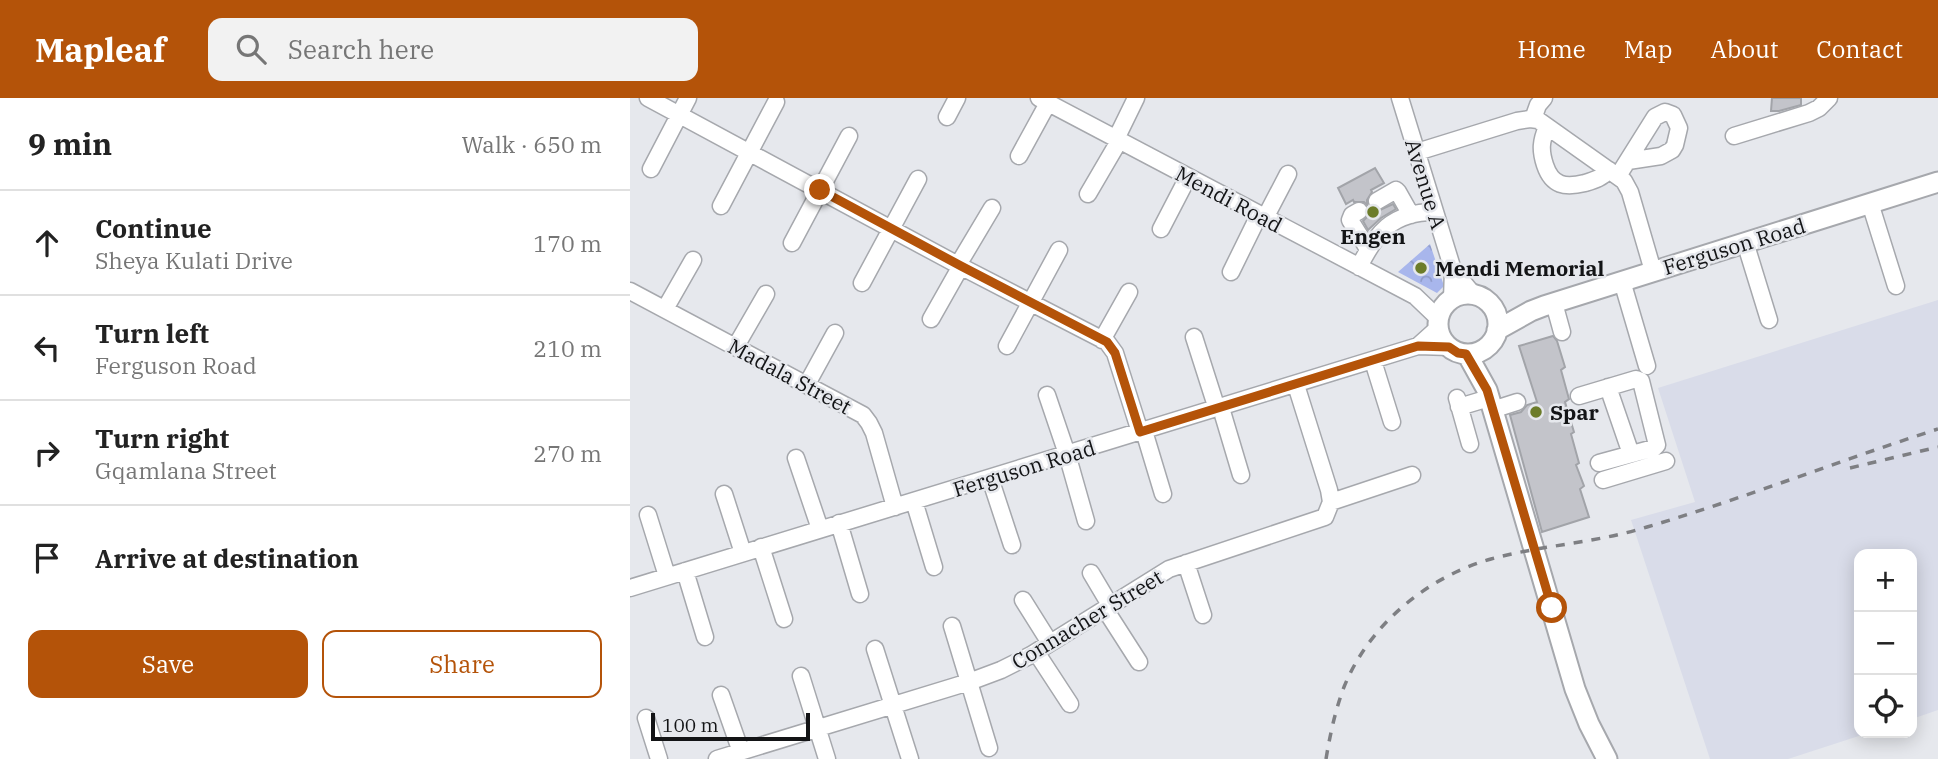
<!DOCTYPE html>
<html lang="en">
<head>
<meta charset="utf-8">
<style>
	body { margin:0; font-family:"IBM Plex Serif",serif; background:#f2f2f2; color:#222 }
	.controls { position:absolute; right:21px; bottom:21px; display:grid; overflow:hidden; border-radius:14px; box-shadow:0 4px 18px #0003 }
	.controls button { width:63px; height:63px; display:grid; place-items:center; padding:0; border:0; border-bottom:2px solid #e0e0e0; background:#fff; color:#222; font:35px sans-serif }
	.scale { position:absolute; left:21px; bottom:18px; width:159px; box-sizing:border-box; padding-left:7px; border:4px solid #131416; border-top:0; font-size:19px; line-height:24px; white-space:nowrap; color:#131416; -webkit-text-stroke:5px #e6e8ed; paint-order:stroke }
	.stop { position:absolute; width:21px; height:21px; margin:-16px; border:5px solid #b45309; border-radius:50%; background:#fff }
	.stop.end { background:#b45309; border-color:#fff; box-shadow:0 2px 7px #0008 }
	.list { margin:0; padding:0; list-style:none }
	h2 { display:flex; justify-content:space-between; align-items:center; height:91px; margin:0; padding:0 28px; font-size:30px }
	h2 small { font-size:23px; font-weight:400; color:#767676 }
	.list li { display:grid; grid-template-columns:46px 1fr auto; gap:21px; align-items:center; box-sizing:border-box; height:105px; padding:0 28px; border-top:2px solid #e0e0e0 }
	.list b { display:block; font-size:26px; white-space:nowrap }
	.list p { margin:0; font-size:23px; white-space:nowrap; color:#767676 }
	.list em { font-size:23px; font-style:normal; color:#767676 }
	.actions { display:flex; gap:14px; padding:21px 28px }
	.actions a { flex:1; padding:16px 0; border:2px solid #b45309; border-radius:14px; text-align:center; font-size:24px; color:#b45309 }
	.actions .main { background:#b45309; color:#fff }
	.icon { flex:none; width:38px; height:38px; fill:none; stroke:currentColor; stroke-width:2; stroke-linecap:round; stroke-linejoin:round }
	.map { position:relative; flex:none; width:1308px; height:661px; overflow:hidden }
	header { display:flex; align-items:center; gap:42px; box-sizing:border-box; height:98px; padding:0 35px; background:#b45309; color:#fff }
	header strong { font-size:33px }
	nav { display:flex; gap:38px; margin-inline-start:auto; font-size:24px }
	.search { width:490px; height:63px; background:#f2f2f2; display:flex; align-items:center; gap:18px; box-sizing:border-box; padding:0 24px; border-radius:14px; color:#767676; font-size:26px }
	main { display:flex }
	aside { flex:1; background:#fff }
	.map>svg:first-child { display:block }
	.built { fill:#d9dce9 }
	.park { fill:url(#park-crowns) }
	.building { fill:#c3c4ca; stroke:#a2a4a9; stroke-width:2 }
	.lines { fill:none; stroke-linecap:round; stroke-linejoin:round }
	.minor-casing { stroke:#a6a8ad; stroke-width:19 }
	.major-casing { stroke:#a6a8ad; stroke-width:23 }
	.minor { stroke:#fff; stroke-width:16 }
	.major { stroke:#fff; stroke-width:19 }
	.rail { stroke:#7e7f83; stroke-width:3.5; stroke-dasharray:9 9; stroke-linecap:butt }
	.route { stroke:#b45309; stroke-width:9 }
	.poi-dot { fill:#6c7c2a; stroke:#e6e8ed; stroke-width:2.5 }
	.labels { text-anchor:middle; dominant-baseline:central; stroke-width:5; stroke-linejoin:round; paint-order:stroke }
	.street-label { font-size:21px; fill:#131416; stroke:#e6e8ed }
	.poi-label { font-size:21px; font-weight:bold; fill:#131416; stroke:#e6e8ed; text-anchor:start }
</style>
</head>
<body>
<header>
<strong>Mapleaf</strong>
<div class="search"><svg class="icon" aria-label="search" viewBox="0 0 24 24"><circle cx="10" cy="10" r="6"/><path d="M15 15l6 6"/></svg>Search here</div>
<nav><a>Home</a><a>Map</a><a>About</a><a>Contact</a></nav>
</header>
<main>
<aside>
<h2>9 min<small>Walk · 650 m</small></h2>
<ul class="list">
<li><svg class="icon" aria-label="ahead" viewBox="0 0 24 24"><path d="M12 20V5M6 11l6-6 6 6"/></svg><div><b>Continue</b><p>Sheya Kulati Drive</p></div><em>170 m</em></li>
<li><svg class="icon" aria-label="left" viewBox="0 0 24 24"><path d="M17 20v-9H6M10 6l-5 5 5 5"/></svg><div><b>Turn left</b><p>Ferguson Road</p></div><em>210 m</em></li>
<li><svg class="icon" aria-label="right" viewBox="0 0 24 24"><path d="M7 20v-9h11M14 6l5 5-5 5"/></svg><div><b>Turn right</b><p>Gqamlana Street</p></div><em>270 m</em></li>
<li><svg class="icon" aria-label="arrive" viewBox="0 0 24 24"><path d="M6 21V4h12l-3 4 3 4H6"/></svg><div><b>Arrive at destination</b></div></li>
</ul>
<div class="actions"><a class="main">Save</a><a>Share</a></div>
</aside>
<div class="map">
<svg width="1308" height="661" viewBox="0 0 1308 661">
	<defs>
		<pattern id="park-crowns" width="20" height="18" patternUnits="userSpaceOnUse" patternTransform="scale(1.75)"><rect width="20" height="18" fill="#a8b6ec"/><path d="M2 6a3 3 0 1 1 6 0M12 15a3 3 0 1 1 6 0" fill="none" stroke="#909cca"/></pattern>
	</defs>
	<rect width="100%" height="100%" fill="#e6e8ed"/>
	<path class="built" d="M1308,202V612L1282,621V456H1229V635H1238L1158,661H1080L1001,422L1065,404L1028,290Z"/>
	<path class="park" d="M800,146L814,188L807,195L768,174Z"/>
	<path class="building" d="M1142,0H1171V7L1149,13H1141Z
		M745,70L754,85L741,92L742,94L737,102V107L734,104H724L723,102L716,106L708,90Z
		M763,106L766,111L751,120L738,132L733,123L738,118L739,109L748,113Z
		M923,238L927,243L935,269L931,272L939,301L935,304L944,334L941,336L949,365L946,367L954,388L950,391L959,419L912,434L880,317L891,314L897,307L907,304L889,248Z"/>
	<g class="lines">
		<g class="minor-casing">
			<path id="minor" d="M18,0L328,167L477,244L485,255L510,334
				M409,0L785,198L808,220
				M770,0L823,172L822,201
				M317,19L327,0
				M903,21L908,7L914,0
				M917,29C911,43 910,52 915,67C922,88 935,90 955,85C965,82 972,80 979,72
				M1104,38L1179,15L1189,10L1199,0
				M486,41L506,0
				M787,54L887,23L900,21L908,22L994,83L1000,94L1023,173
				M389,58L418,5
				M21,71L58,0
				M988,78L1025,19L1035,14L1043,17L1049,30L1045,47L1042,52L1031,58L998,63
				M458,96L489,43
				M747,103L766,92L768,94L781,117
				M1240,105L1266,188
				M91,108L146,4
				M729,113L722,117L720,122L738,151
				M635,120L658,76
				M531,131L558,79
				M1115,144L1139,222
				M162,145L219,38
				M328,167L362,110
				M729,169C746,135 762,114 804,114
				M823,172L843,196
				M601,174L629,117
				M992,183L1017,268
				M232,185L288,81
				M0,193L233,317L239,325L244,335L265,409
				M924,205L932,234
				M35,211L63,162
				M301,221L331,168
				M564,239L587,311
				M472,242L499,194
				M106,248L136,196
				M377,248L429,152
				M788,248L808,230
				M743,263L762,324
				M177,286L205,235
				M978,289L1001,356
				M417,297L437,356L456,423
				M949,298L1006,281L1011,283L1027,347L1024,350L969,365
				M827,300L840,346
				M829,309L859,300
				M591,310L611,377
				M862,312L887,304
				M514,333L533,396
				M166,360L190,431
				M360,380L382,447
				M973,382L1036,363
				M94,396L113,455
				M284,403L304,469
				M701,404L782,377
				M18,417L37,478
				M209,425L230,496
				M131,449L154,521
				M556,465L573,517
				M55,473L75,539
				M461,475L480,507
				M0,490L788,248L819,249
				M393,502L420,545
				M475,511L509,564
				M322,528L359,650
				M245,551L280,661
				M406,554L440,606
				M171,578L197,661
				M91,597L111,654
				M16,620L29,661
				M87,661L339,584L371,572L401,557L539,471L695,419L701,404L699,392L666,287"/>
		</g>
		<g class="major-casing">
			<path id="major" d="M808 226a30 30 0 1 1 60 0a30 30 0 1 1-60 0Z
				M867,232L901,213L914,208L1308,84
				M837,256L857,292L945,591L959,626L977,661"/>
		</g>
		<use href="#minor" class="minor"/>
		<use href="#major" class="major"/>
		<path class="rail" d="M1220,370L1308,349
			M696,661C700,637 705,613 714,589C739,527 797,479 861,461C912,447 966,445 1017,429C1115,400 1211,362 1308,331"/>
	</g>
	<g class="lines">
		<path class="route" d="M190,92L331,168L477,244L485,255L510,334L788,248L819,249L828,255L836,256L857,292L922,510"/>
	</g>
	<g class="poi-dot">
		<circle cx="743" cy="114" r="7"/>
		<circle cx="791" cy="170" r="7"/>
		<circle cx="906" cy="314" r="7"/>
	</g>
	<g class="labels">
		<g class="street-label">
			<text transform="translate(796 86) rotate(73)">Avenue A</text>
			<text transform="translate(599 101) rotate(28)">Mendi Road</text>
			<text transform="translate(1104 148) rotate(-17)">Ferguson Road</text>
			<text transform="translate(160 278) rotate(28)">Madala Street</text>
			<text transform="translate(394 370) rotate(-17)">Ferguson Road</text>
			<text transform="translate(457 521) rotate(-31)">Connacher Street</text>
		</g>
		<g class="poi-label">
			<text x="743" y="138" text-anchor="middle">Engen</text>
			<text x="805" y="170">Mendi Memorial</text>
			<text x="920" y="314">Spar</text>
		</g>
	</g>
</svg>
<div class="controls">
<button>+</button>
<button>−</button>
<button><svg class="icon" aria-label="locate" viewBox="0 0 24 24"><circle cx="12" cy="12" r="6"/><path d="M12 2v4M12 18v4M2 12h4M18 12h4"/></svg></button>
</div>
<div class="scale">100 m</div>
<div class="stop" style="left:922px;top:510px"></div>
<div class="stop end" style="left:190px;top:92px"></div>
</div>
</main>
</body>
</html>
